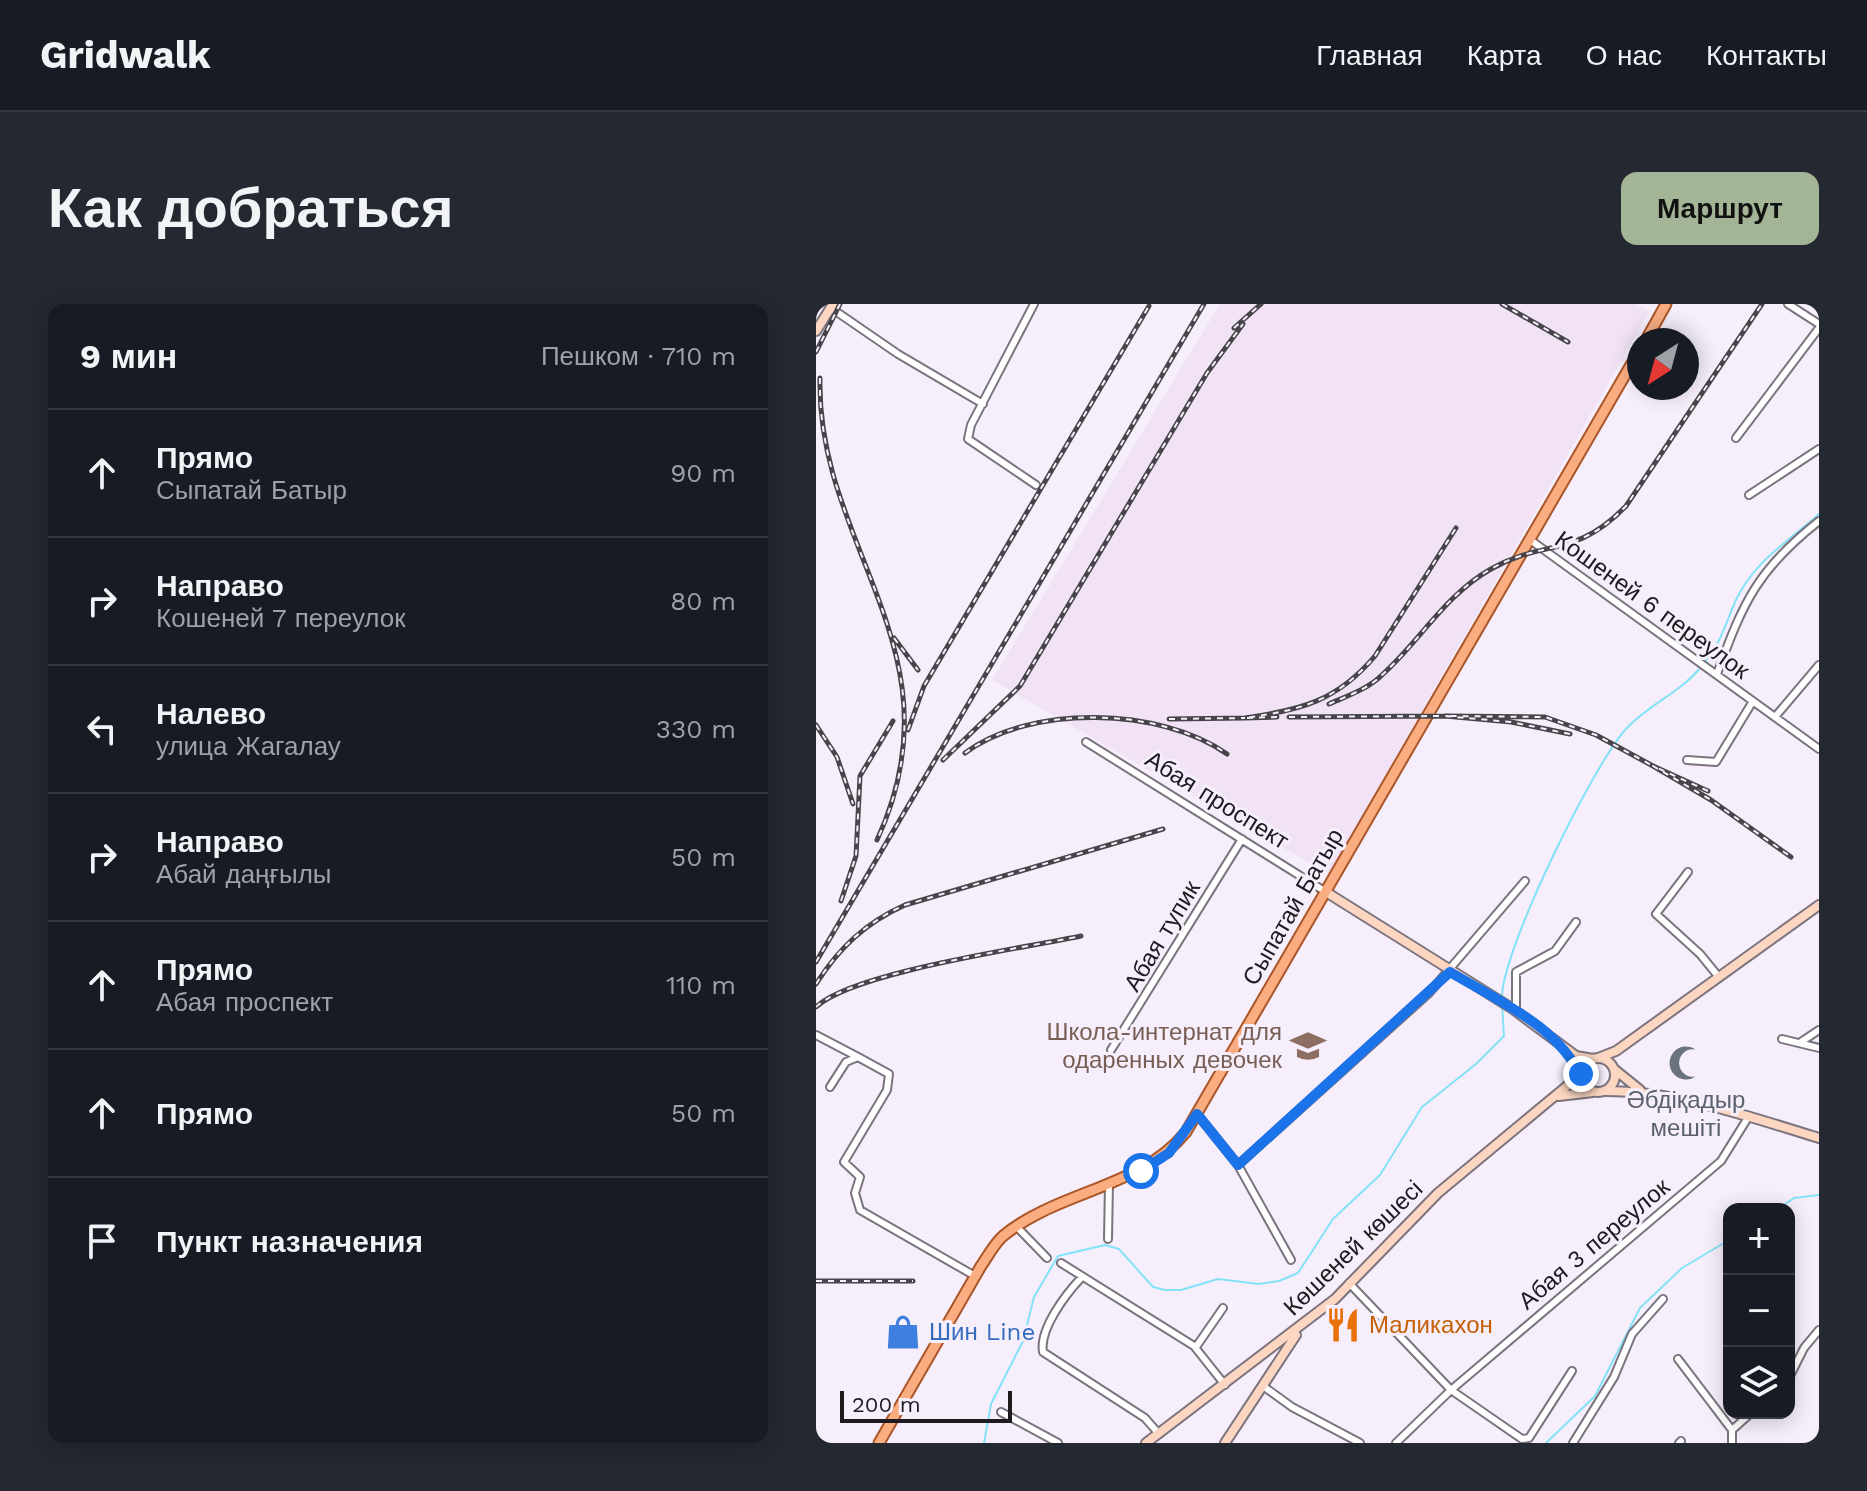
<!DOCTYPE html>
<html lang="ru">
<head>
<meta charset="utf-8">
<style>
	body { margin:0; font-family:"Work Sans",sans-serif; background:#242831; color:#f1f3f6 }
	.controls { position:absolute; right:24px; bottom:24px; display:grid; overflow:hidden; border-radius:16px; box-shadow:0 4px 20px #0003 }
	.controls button { width:72px; height:72px; display:grid; place-items:center; padding:0; border:0; border-bottom:2px solid #363941; background:#171b24; color:#f1f3f6; font:40px sans-serif }
	.compass { position:absolute; left:811px; top:24px; width:72px; height:72px; border-radius:50%; background:#171b24; box-shadow:0 4px 20px #0003; rotate:216deg }
	.scale { position:absolute; left:24px; bottom:20px; width:172px; box-sizing:border-box; padding-left:8px; border:4px solid #1d1b1f; border-top:0; font-size:22px; line-height:28px; white-space:nowrap; color:#1d1b1f; -webkit-text-stroke:6px #f6effb; paint-order:stroke }
	.stop { position:absolute; width:24px; height:24px; margin:-18px; border:6px solid #1a73e8; border-radius:50%; background:#fff }
	.stop.end { background:#1a73e8; border-color:#fff; box-shadow:0 2px 8px #0008 }
	.list { margin:0; padding:0; list-style:none }
	h2 { display:flex; justify-content:space-between; align-items:center; height:104px; margin:0; padding:0 32px; font-size:34px }
	h2 small { font-size:26px; font-weight:400; color:#9ea1a6 }
	.list li { display:grid; grid-template-columns:52px 1fr auto; gap:24px; align-items:center; box-sizing:border-box; height:128px; padding:0 32px; border-top:2px solid #363941 }
	.list b { display:block; font-size:30px; white-space:nowrap }
	.list p { margin:0; font-size:26px; white-space:nowrap; color:#9ea1a6 }
	.list em { font-size:26px; font-style:normal; color:#9ea1a6 }
	.icon { flex:none; width:44px; height:44px; fill:none; stroke:currentColor; stroke-width:2; stroke-linecap:round; stroke-linejoin:round }
	.map { position:relative; flex:none; width:1003px; height:1139px; overflow:hidden; border-radius:16px }
	header { display:flex; align-items:center; gap:48px; box-sizing:border-box; height:112px; padding:0 40px; background:#171b24; border-bottom:2px solid #363941 }
	header strong { font-size:38px }
	nav { display:flex; gap:44px; margin-inline-start:auto; font-size:28px }
	.intro { display:flex; align-items:center; justify-content:space-between; box-sizing:border-box; height:192px; padding:0 48px }
	h1 { margin:0; font-size:56px }
	.button { padding:20px 36px; border-radius:16px; background:#a4b597; color:#111; font-size:28px; font-weight:700 }
	main { display:flex; gap:48px; padding:0 48px }
	aside { flex:1; background:#171b24; border-radius:16px; box-shadow:0 4px 20px #0003 }
	.map>svg:first-child { display:block }
	.industrial { fill:#f1e2f5 }
	.lines { fill:none; stroke-linecap:round; stroke-linejoin:round }
	.stream { stroke:#83e2f7; stroke-width:2 }
	.street-casing { stroke:#7b747f; stroke-width:10 }
	.secondary-casing { stroke:#7b747f; stroke-width:12 }
	.primary-casing { stroke:#aa5628; stroke-width:13 }
	.street { stroke:#fff; stroke-width:6 }
	.secondary { stroke:#fcd6c0; stroke-width:8 }
	.primary { stroke:#faad81; stroke-width:9 }
	.rail-casing { stroke:#48454a; stroke-width:5 }
	.rail { stroke:#f6effb; stroke-width:2; stroke-dasharray:6; stroke-linecap:butt }
	.route { stroke:#1a73e8; stroke-width:10 }
	.labels { text-anchor:middle; dominant-baseline:central; stroke-width:6; stroke-linejoin:round; paint-order:stroke }
	.street-label { font-size:24px; fill:#1d1b1f; stroke:#f6effb }
	.education-label { font-size:24px; fill:#785e54; stroke:#f6effb; text-anchor:end }
	.worship-label { font-size:24px; fill:#5b616d; stroke:#f6effb }
	.food-label { font-size:24px; fill:#c56008; stroke:#f6effb; text-anchor:start }
	.shop-label { font-size:24px; fill:#366cbe; stroke:#f6effb; text-anchor:start }
</style>
</head>
<body>
<header>
<strong>Gridwalk</strong>
<nav><a>Главная</a><a>Карта</a><a>О нас</a><a>Контакты</a></nav>
</header>
<div class="intro"><h1>Как добраться</h1><a class="button">Маршрут</a></div>
<main>
<aside>
<h2>9 мин<small>Пешком · 710 m</small></h2>
<ul class="list">
<li><svg class="icon" aria-label="ahead" viewBox="0 0 24 24"><path d="M12 20V5M6 11l6-6 6 6"/></svg><div><b>Прямо</b><p>Сыпатай Батыр</p></div><em>90 m</em></li>
<li><svg class="icon" aria-label="right" viewBox="0 0 24 24"><path d="M7 20v-9h11M14 6l5 5-5 5"/></svg><div><b>Направо</b><p>Кошеней 7 переулок</p></div><em>80 m</em></li>
<li><svg class="icon" aria-label="left" viewBox="0 0 24 24"><path d="M17 20v-9H6M10 6l-5 5 5 5"/></svg><div><b>Налево</b><p>улица Жагалау</p></div><em>330 m</em></li>
<li><svg class="icon" aria-label="right" viewBox="0 0 24 24"><path d="M7 20v-9h11M14 6l5 5-5 5"/></svg><div><b>Направо</b><p>Абай даңғылы</p></div><em>50 m</em></li>
<li><svg class="icon" aria-label="ahead" viewBox="0 0 24 24"><path d="M12 20V5M6 11l6-6 6 6"/></svg><div><b>Прямо</b><p>Абая проспект</p></div><em>110 m</em></li>
<li><svg class="icon" aria-label="ahead" viewBox="0 0 24 24"><path d="M12 20V5M6 11l6-6 6 6"/></svg><div><b>Прямо</b></div><em>50 m</em></li>
<li><svg class="icon" aria-label="arrive" viewBox="0 0 24 24"><path d="M6 21V4h12l-3 4 3 4H6"/></svg><div><b>Пункт назначения</b></div></li>
</ul>
</aside>
<div class="map">
<svg width="1003" height="1139" viewBox="0 0 1003 1139">
	<rect width="100%" height="100%" fill="#f6effb"/>
	<path class="industrial" d="M404,0H820L833,8L513,570L176,376Z"/>
	<g class="lines">
		<path class="stream" d="M889,358C905,339 910,318 920,296C938,257 973,237 1003,210
			M686,694C685,648 777,461 810,425C833,400 864,389 885,363
			M962,905L978,894L1003,891
			M168,1139L175,1100L207,1037L218,993L242,952L289,941L303,945L337,983L349,986H365L402,975L443,980L463,977L482,969L517,915L564,871L606,803L660,760L688,732L686,700
			M730,1139L779,1092L824,1004L866,964L913,936"/>
		<g class="street-casing">
			<path id="street" d="M218,0L155,121L152,135L220,181
				M972,0L1003,20
				M15,4L82,50L167,100
				M920,134L1003,24
				M933,191L1003,145
				M713,235L1003,445
				M901,370C927,298 942,265 1003,217
				M959,413L1003,361
				M270,438L510,588
				M871,456L900,458L937,397
				M872,568L840,610L884,650L902,672
				M700,707V668L739,647L760,618
				M0,731L42,753
				M966,735L1003,744
				M985,738L1003,726
				M295,746L426,535
				M14,783L30,758L42,753L73,770L71,786L28,858L44,873L39,889L44,906L159,972
				M381,810L422,861L475,956
				M422,861L613,689L709,577
				M201,923L231,954
				M292,935L293,879
				M245,959L378,1042L409,1081
				M265,974C250,990 223,1025 227,1048L329,1114L343,1130
				M533,979L635,1086L706,1135L713,1134L756,1067
				M380,1043L407,1004
				M862,1055L916,1126
				M973,1074L988,1044L1003,1026
				M447,1082L476,1103L544,1139
				M185,1108L242,1139
				M580,1139L635,1086L905,857L933,812
				M757,1139L798,1073L816,1030L847,995
				M863,1139L865,1137
				M916,1139V1126L935,1109"/>
		</g>
		<g class="secondary-casing">
			<path id="secondary" d="M0,27L17,0
				M510,588L697,705L760,752L777,755
				M782,754L800,747L1003,601
				M765 771a17 17 0 1 1 34 0a17 17 0 1 1-34 0Z
				M798,765L824,786
				M789,787C861,787 934,813 1003,834
				M743,792L777,788
				M330,1139L519,995L622,889L751,782L769,761
				M409,1139L480,1031"/>
		</g>
		<g class="primary-casing">
			<path id="primary" d="M830,36L850,0
				M63,1139L165,962C172,952 178,940 187,932C243,886 324,885 370,828L823,47"/>
		</g>
		<use href="#street" class="street"/>
		<use href="#secondary" class="secondary"/>
		<use href="#primary" class="primary"/>
		<g class="rail-casing">
			<path id="rail" d="M686,0L752,38
				M418,24L445,0
				M0,48L24,0
				M4,74C0,244 148,348 61,536
				M78,334L102,366
				M513,400C531,392 552,385 566,371C604,337 629,291 675,265C727,235 759,255 810,202L946,0
				M461,413L429,414C485,406 521,397 559,352L640,224
				M473,413L629,412
				M353,415L429,414
				M0,421L21,453L37,500
				M92,426L108,382L333,2
				M754,430L695,418L629,412L729,413L780,431L837,462
				M149,449C215,400 344,403 411,450
				M127,456L204,382L391,69L427,20
				M892,487L837,462L895,496L975,553
				M25,597L40,552L44,472L77,417
				M0,658L388,0
				M0,680C23,644 49,619 89,601L347,525
				M0,703C37,668 208,644 265,632
				M0,977H97"/>
		</g>
		<use href="#rail" class="rail"/>
	</g>
	<g class="lines">
		<path class="route" d="M325,867L353,849L381,810L422,861L634,668C682,697 743,722 766,775L765,770"/>
	</g>
	<defs>
		<g id="school-bare" transform="scale(2.76)"><path d="M0-5L7-2L0 1L-7-2ZM-4 1L0 2.5L4 1V4Q0 6-4 4Z" fill="#8d6e63" stroke="#f6effb" stroke-width="2.5" paint-order="stroke"/></g>
		<g id="mosque-bare" transform="scale(2.76)"><path d="M3.5-4.9A6 6 0 1 0 3.5 4.9A5 5 0 1 1 3.5-4.9Z" fill="#6b7280" stroke="#f6effb" stroke-width="2.5" paint-order="stroke"/></g>
		<g id="restaurant-bare" transform="scale(2.76)"><path d="M-5-6h1v4h1v-4h1v4h1v-4h1v5L-1.5 .5V6h-2V.5L-5-1ZM5-6V6H3V1.5H1.5Q1.5-4 5-6Z" fill="#e8710a" stroke="#f6effb" stroke-width="2.5" paint-order="stroke"/></g>
		<g id="shop-bare" transform="scale(2.76)"><path d="M-5-2.5h2.3a2.7 3.5 0 0 1 5.4 0H5L5.5 6h-11ZM-1.5-2.5h3a1.5 2.3 0 0 0-3 0Z" fill="#3f7fe0" stroke="#f6effb" stroke-width="2.5" paint-order="stroke"/></g>
	</defs>
	<g fill-rule="evenodd">
		<use href="#school-bare" x="492" y="742"/>
		<use href="#mosque-bare" x="870" y="759"/>
		<use href="#restaurant-bare" x="527" y="1021"/>
		<use href="#shop-bare" x="87" y="1028"/>
	</g>
	<g class="labels">
		<g class="street-label">
			<text transform="translate(836 301) rotate(36)">Кошеней 6 переулок</text>
			<text transform="translate(401 496) rotate(32)">Абая проспект</text>
			<text transform="translate(477 603) rotate(-60)">Сыпатай Батыр</text>
			<text transform="translate(346 632) rotate(-59)">Абая тупик</text>
			<text transform="translate(778 940) rotate(-40)">Абая 3 переулок</text>
			<text transform="translate(537 944) rotate(-44)">Көшеней көшесі</text>
		</g>
		<g class="education-label">
			<text x="466" y="728">Школа-интернат для<tspan x="466" dy="28">одаренных девочек</tspan></text>
		</g>
		<g class="worship-label">
			<text x="870" y="796">Әбдіқадыр<tspan x="870" dy="28">мешіті</tspan></text>
		</g>
		<g class="food-label">
			<text x="553" y="1021">Маликахон</text>
		</g>
		<g class="shop-label">
			<text x="113" y="1028">Шин Line</text>
		</g>
	</g>
</svg>
<div class="controls">
<button>+</button>
<button>−</button>
<button><svg class="icon" aria-label="layers" viewBox="0 0 24 24"><path d="M12 4l9 5-9 5-9-5zM3 14l9 5 9-5"/></svg></button>
</div>
<svg class="compass" viewBox="-18 -18 36 36"><path d="M0-13l5 13h-10z" fill="#e53935"/><path d="M0 13l5-13h-10z" fill="#9ea1a6"/></svg>
<div class="scale">200 m</div>
<div class="stop" style="left:325px;top:867px"></div>
<div class="stop end" style="left:765px;top:770px"></div>
</div>
</main>
</body>
</html>
